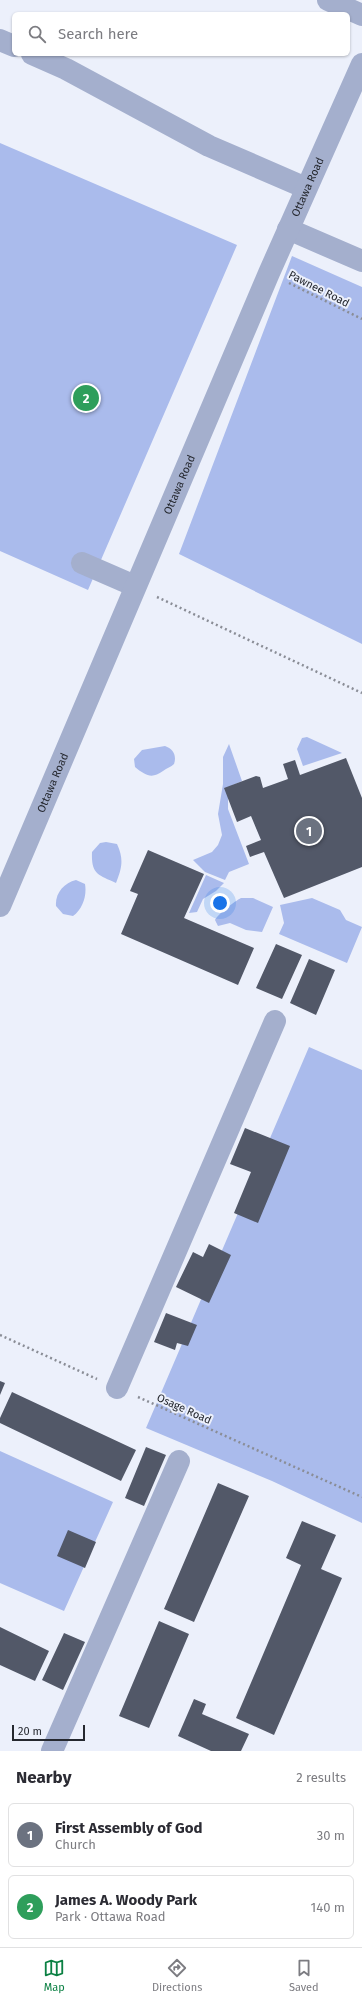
<!DOCTYPE html>
<html lang="en">
<head>
<meta charset="utf-8">
<style>
	body { margin:0; font-family:"Fira Sans",sans-serif; background:#f2f2f3; color:#2b2b33 }
	.scale { position:absolute; left:12px; bottom:10px; width:73px; box-sizing:border-box; padding-left:4px; border:2px solid #25282f; border-top:0; font-size:11px; line-height:14px; white-space:nowrap; color:#25282f; -webkit-text-stroke:3px #ecf0fb; paint-order:stroke }
	.you { position:absolute; left:220px; top:903px; width:14px; height:14px; margin:-10px; border:3px solid #fff; border-radius:50%; background:#1a73e8; box-shadow:0 0 0 6px #1a73e833 }
	.badge { display:grid; place-items:center; width:26px; height:26px; border-radius:50%; background:#0b8043; color:#fff; font-size:13px; font-weight:700 }
	.pin { position:absolute; translate:-50% -50%; border:2px solid #fff; box-shadow:0 1px 4px #0006 }
	.list { margin:0; padding:0; list-style:none }
	h2 { display:flex; justify-content:space-between; align-items:center; height:52px; margin:0; padding:0 16px; font-size:17px }
	h2 small { font-size:13px; font-weight:400; color:#7c7c81 }
	.list li { display:grid; grid-template-columns:26px 1fr auto; gap:12px; align-items:center; box-sizing:border-box; height:64px; margin:0 8px 8px; padding:0 8px; border:1px solid #e1e1e2; border-radius:6px }
	.list b { display:block; font-size:15px; white-space:nowrap }
	.list p { margin:0; font-size:13px; white-space:nowrap; color:#7c7c81 }
	.list em { font-size:13px; font-style:normal; color:#7c7c81 }
	.icon { flex:none; width:22px; height:22px; fill:none; stroke:currentColor; stroke-width:2; stroke-linecap:round; stroke-linejoin:round }
	.map { position:relative; flex:none; width:362px; height:1751px; overflow:hidden }
	.search { position:absolute; background:#fff; box-shadow:0 1px 3px #0004; left:12px; right:12px; top:12px; height:44px; display:flex; align-items:center; gap:10px; box-sizing:border-box; padding:0 14px; border-radius:6px; color:#7c7c81; font-size:15px }
	.sheet { height:196px; background:#fff }
	nav { display:flex; justify-content:space-around; align-items:center; box-sizing:border-box; height:56px; border-top:1px solid #e1e1e2; background:#fff; font-size:11px; color:#7c7c81 }
	nav a { display:grid; justify-items:center; gap:2px }
	nav .on { color:#0b8043 }
	.map>svg:first-child { display:block }
	.green { fill:#aabbec }
	.building { fill:#525868 }
	.lines { fill:none; stroke-linecap:round; stroke-linejoin:round }
	.path { stroke:#8a8d96; stroke-width:2.5; stroke-dasharray:2 3; stroke-linecap:butt }
	.minor { stroke:#a4afcd; stroke-width:22 }
	.labels { text-anchor:middle; dominant-baseline:central; stroke-width:4; stroke-linejoin:round; paint-order:stroke }
	.street-label { font-size:11px; fill:#25282f; stroke:#ecf0fb }
</style>
</head>
<body>
<div class="map">
<svg width="362" height="1751" viewBox="0 0 362 1751">
	<rect width="100%" height="100%" fill="#ecf0fb"/>
	<path class="green" d="M0,143L237,245L88,590L0,551Z
		M292,256L362,287V644L179,554Z
		M307,737L342,753L303,766L297,749L302,738Z
		M229,744L242,781L233,785L228,796V809L249,864L229,872L225,880L205,872L193,860L212,852L218,845L222,835L218,814L223,784V757Z
		M165,746C173,749 177,755 174,764C171,767 167,768 163,771C152,779 146,776 135,767L134,759L142,750Z
		M106,842L117,844C124,859 122,868 116,883C98,875 91,874 92,852L100,843Z
		M206,875L224,883L216,891L203,899L197,912L189,913Z
		M76,880L85,884C87,895 83,909 73,916L63,914L56,906C55,893 64,883 76,880Z
		M241,898H253L273,907L262,932L246,930L230,923L218,926L215,920C218,914 235,901 241,898Z
		M312,898L340,910L346,920L362,927L347,963L279,934L284,923L280,905Z
		M309,1047L362,1070V1523L272,1481L146,1428Z
		M0,1451L113,1502L64,1611L0,1583Z"/>
	<path class="building" d="M346,758L362,798V867L284,898L264,852L250,857L246,846L261,840L251,816L237,822L224,788L256,776L260,777L263,788L288,779L283,764L295,760L300,775Z
		M148,850L204,874L184,918L254,948L238,985L121,934L138,894L130,891Z
		M276,944L302,955L282,999L256,988Z
		M309,959L335,970L316,1015L290,1003Z
		M245,1128L290,1146L258,1223L234,1213L251,1172L230,1164Z
		M209,1244L231,1255L209,1303L176,1287L193,1252L203,1257Z
		M166,1313L197,1325L188,1346L177,1343L175,1350L154,1342Z
		M0,1381L5,1383L0,1395Z
		M12,1392L136,1450L121,1481L0,1423V1418Z
		M146,1447L166,1455L144,1506L125,1498Z
		M218,1483L249,1496L194,1622L164,1609Z
		M302,1521L336,1535L321,1569L342,1578L274,1735L236,1718L301,1565L286,1558Z
		M68,1530L96,1542L85,1568L57,1556Z
		M159,1621L189,1634L149,1728L119,1716Z
		M0,1627L49,1651L35,1681L0,1665Z
		M64,1633L85,1642L63,1690L42,1680Z
		M194,1699L206,1704L202,1714L249,1734L241,1751H211L178,1736Z"/>
	<g class="lines">
		<path class="path" d="M289,283L362,319
			M157,597L362,693
			M0,1335L97,1379
			M138,1397L362,1497"/>
		<g class="minor">
			<path d="M328,0L362,15"/>
			<path d="M0,40L14,46"/>
			<path d="M32,54L66,69L209,146L306,188"/>
			<path d="M288,229L362,261"/>
			<path d="M82,563L135,586"/>
			<path id="s1" d="M0,906L269,273L362,64"/>
			<path d="M117,1388L275,1021"/>
			<path d="M52,1751L179,1461"/>
		</g>
	</g>
	<g class="labels">
		<g class="street-label">
			<text stroke="none"><textPath href="#s1" startOffset="782">Ottawa Road</textPath></text>
			<text transform="translate(319 289) rotate(27)">Pawnee Road</text>
			<text stroke="none"><textPath href="#s1" startOffset="458">Ottawa Road</textPath></text>
			<text stroke="none"><textPath href="#s1" startOffset="134">Ottawa Road</textPath></text>
			<text transform="translate(184 1409) rotate(24)">Osage Road</text>
		</g>
	</g>
</svg>
<div class="scale">20 m</div>
<div class="you"></div>
<div class="pin badge" style="left:309px;top:831px;background:#6b7280">1</div>
<div class="pin badge" style="left:86px;top:398px;background:#2e9e5b">2</div>
<div class="search"><svg class="icon" aria-label="search" viewBox="0 0 24 24"><circle cx="10" cy="10" r="6"/><path d="M15 15l6 6"/></svg>Search here</div>
</div>
<section class="sheet">
<h2>Nearby<small>2 results</small></h2>
<ul class="list">
<li><span class="badge" style="background:#6b7280">1</span><div><b>First Assembly of God</b><p>Church</p></div><em>30 m</em></li>
<li><span class="badge" style="background:#2e9e5b">2</span><div><b>James A. Woody Park</b><p>Park · Ottawa Road</p></div><em>140 m</em></li>
</ul>
</section>
<nav>
<a class="on"><svg class="icon" aria-label="map" viewBox="0 0 24 24"><path d="M3 6l6-2 6 2 6-2v14l-6 2-6-2-6 2zM9 4v14M15 6v14"/></svg>Map</a>
<a><svg class="icon" aria-label="directions" viewBox="0 0 24 24"><path d="M12 3l9 9-9 9-9-9zM9 14v-3h6M13 9l2 2-2 2"/></svg>Directions</a>
<a><svg class="icon" aria-label="saved" viewBox="0 0 24 24"><path d="M7 4h10v16l-5-4-5 4z"/></svg>Saved</a>
</nav>
</body>
</html>
